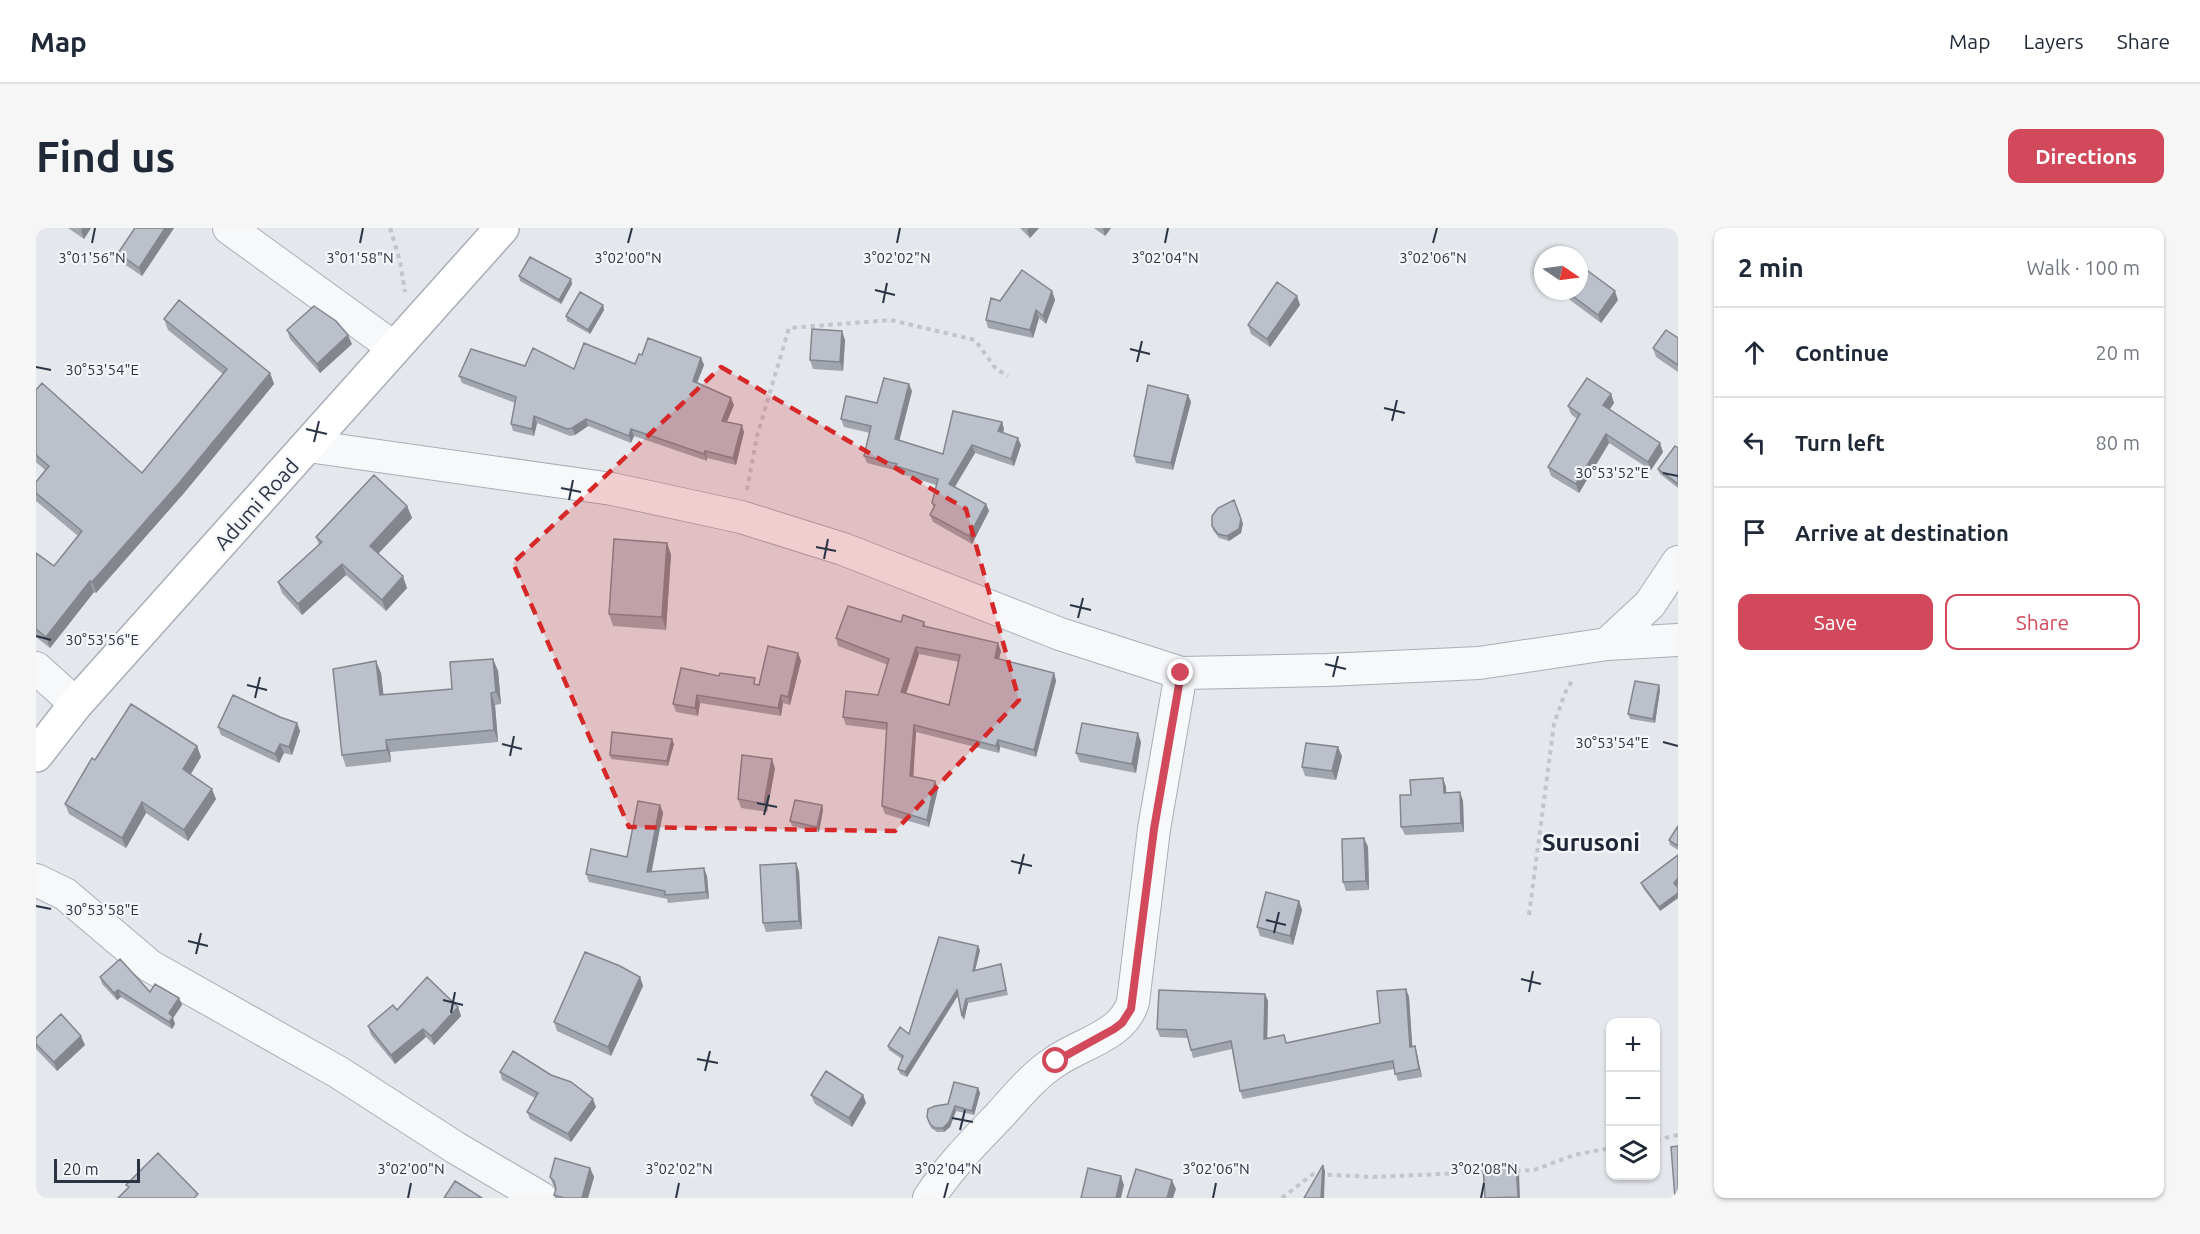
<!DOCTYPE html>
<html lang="en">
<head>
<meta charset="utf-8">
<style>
	body { margin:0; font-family:Ubuntu,sans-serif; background:#f6f6f7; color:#1f2937 }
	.controls { position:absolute; right:18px; bottom:18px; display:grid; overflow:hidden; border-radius:12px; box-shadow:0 2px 4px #0004 }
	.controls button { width:54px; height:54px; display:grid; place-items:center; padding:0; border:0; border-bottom:2px solid #e0e1e3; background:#fff; color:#1f2937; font:30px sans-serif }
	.compass { position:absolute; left:1498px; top:18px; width:54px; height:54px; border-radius:50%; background:#fff; box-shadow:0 2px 4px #0004; rotate:103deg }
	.scale { position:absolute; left:18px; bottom:15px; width:86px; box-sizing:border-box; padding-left:6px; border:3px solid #2b3445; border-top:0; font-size:16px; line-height:21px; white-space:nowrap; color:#2b3445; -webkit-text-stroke:4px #f4f6f9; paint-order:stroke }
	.stop { position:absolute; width:18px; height:18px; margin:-14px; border:4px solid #d1495b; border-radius:50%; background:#fff }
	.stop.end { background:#d1495b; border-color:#fff; box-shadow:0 2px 6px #0008 }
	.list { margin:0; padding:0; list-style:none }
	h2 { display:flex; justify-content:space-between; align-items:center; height:78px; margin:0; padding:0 24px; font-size:26px }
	h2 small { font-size:20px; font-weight:400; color:#747a83 }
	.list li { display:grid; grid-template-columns:39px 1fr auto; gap:18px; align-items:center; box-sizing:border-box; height:90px; padding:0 24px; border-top:2px solid #e0e1e3 }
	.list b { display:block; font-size:22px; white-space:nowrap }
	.list em { font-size:20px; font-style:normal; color:#747a83 }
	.actions { display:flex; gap:12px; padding:18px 24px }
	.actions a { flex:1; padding:14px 0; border:2px solid #d1495b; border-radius:12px; text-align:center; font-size:21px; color:#d1495b }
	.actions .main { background:#d1495b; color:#fff }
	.icon { flex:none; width:33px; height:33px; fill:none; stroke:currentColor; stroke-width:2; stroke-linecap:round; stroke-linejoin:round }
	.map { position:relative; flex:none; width:1642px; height:970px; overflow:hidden; border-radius:12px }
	header { display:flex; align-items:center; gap:36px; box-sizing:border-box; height:84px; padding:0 30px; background:#fff; border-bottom:2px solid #e0e1e3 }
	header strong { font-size:28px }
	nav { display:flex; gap:33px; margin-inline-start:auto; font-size:21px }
	.intro { display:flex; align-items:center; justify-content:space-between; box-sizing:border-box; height:144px; padding:0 36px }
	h1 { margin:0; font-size:42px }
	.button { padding:15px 27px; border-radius:12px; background:#d1495b; color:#fff; font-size:21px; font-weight:700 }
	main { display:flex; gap:36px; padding:0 36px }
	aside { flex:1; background:#fff; border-radius:12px; box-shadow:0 2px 4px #0004 }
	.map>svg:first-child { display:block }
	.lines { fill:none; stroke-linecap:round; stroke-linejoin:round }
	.minor-casing { stroke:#a9aeb7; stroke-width:34 }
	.secondary-casing { stroke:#a9aeb7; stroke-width:36 }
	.path { stroke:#c2c5cb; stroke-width:4; stroke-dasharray:4.5 4.5; stroke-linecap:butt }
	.minor { stroke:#f7f8fa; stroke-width:32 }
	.secondary { stroke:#fff; stroke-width:33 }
	.wall { fill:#a1a5ae; fill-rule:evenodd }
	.shaded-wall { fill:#83868d }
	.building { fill:#bbc0ca; stroke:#83868d; stroke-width:1.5; fill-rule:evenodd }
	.route { stroke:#d1495b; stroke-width:8 }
	.marked { fill:#d62828; fill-opacity:0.2; stroke:#d62828; stroke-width:4.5; stroke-dasharray:12 8; stroke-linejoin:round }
	.ticks { fill:none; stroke:#2b3445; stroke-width:2 }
	.labels { text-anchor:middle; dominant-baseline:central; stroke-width:4.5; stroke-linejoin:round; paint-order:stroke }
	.street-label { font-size:21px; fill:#2b3445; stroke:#f4f6f9 }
	.quarter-label { font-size:24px; font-weight:bold; fill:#1d2536; stroke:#f4f6f9 }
	.ticks-label { font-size:15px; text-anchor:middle; fill:#2b3445; stroke:#f4f6f9; stroke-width:4.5; stroke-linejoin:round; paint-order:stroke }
</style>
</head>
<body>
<header>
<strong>Map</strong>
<nav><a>Map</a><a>Layers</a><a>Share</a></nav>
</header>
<div class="intro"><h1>Find us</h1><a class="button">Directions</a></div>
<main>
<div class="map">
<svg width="1642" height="970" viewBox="0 0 1642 970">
	<rect width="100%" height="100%" fill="#e4e7ec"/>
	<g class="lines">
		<g class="minor-casing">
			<path id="minor" d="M193,0L357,119
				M272,218L576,261L705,289L807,321L1024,406L1145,445L1118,601L1097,774C1087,808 1046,815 1020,833C998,847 981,868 964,887C938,914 914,938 893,970
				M1571,416L1614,376L1642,334
				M0,440L40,476
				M1145,445L1291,442L1443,435L1571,416L1642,412
				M0,652L29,666L114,738L302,844L420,920L505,970"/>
		</g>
		<g class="secondary-casing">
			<path id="secondary" d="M0,527L40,476L466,0"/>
		</g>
		<path class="path" d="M354,0L364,33L369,64
			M711,262L721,208L753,100L855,92L939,112L960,141L972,148
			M1493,687L1518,496L1529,465L1537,451
			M1620,912L1642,907
			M1480,943L1498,942L1538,927L1574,920
			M1246,970L1277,946L1337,949L1451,944"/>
		<use href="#minor" class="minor"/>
		<use href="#secondary" class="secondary"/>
	</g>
	<path class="wall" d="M32,0H55L48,11Z
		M99,0H138L106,48L85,34L82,25Z
		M984,0H1003L994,10Z
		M1058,0H1075L1069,8Z
		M483,48L535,51L536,56L525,76L484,53Z
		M1016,63L1019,72L1010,96L1003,90L997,110L952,100L950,92L964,73Z
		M1530,63L1582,72L1565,95L1534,72Z
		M1261,68L1264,77L1234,119L1215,106L1212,97Z
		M567,77L568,82L554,106L531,93L530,88Z
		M128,91L234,145L238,156L148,265L60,365L58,364L14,420L0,409V325L18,338L42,308L0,273V254L9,242L0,234V162L106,245L187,146L132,102Z
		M251,102L316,116L284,145L254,111Z
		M1642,110V144L1620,129L1617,120Z
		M809,112L807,143L777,141L774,132Z
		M606,127L665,130L668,137L661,155L698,177L691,194L708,204L700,237L671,230V233L598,208L595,215L552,198L539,207L534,208L501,195L498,208L477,203L475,196L479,175L426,155L423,148L489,138L538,141L599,136Z
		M876,163L863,212L907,226L966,194L968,201L967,205L985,217L978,238L939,225L919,259L950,276L953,283L936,316L897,294L894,287L898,280L896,275L900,257L863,245L862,243L831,235L828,228L834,205L808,199L805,191L841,175Z
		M1575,166L1578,175L1574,181L1627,224L1615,242L1573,215L1543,265L1515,248L1512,239L1541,191L1535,186L1532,178Z
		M1152,167L1155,174L1137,242L1100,235L1098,228Z
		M1642,220V260L1624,246L1622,241Z
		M371,278L376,290L342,326L371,360L350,383L310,347L266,387L246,365L242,354L283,317L280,309Z
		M1207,295L1205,305L1193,313L1183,310L1177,302L1176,298Z
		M631,315L635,327L630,402L577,398L573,386Z
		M865,394H888L890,399L965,423L963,431L1018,445L1020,453L1000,529L964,519L963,525L880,504L877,548L902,561L893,599L849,586L846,578L851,502L810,497L807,489L842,467L852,437L802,418L800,410ZM883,426L923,434L913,477L870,466Z
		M762,425L765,433L754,477L747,475L745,488L664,475L662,488L640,484L637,476L645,440L723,457Z
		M457,431L462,443L465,476L459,477L462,514L354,524L355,534L310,539L306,527L345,445L347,467L416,461Z
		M1624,462L1619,495L1594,491L1592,486Z
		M244,489L261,495L264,503L256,527L248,525L243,535L185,507L182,499Z
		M1105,514L1100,545L1044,534L1040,525Z
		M638,516L632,538L575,531L574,527Z
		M161,518L165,529L155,546L180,571L152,613L110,585L90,620L33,586L29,576L59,532Z
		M1306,528L1300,552L1269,548L1266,539Z
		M739,540L731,584L705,580L702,571Z
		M1407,550L1410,559V565L1424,564L1427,573L1428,604L1369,607L1365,599L1375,567Z
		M624,577L627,585L615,643L671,648L673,671L632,675L631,671L553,654L550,646L591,629Z
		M786,577L787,582L783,604L756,598L754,593Z
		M1642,598V622L1634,617L1633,612Z
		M1328,610L1332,619L1333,662L1310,663L1307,654Z
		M1642,627V657L1641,658L1642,660V670L1624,683L1607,660L1605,655Z
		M760,635L763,644L766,701L730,704L727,695Z
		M1263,673L1266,682L1257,717L1224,708L1221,699Z
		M944,722L939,742L965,736L972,767L932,775L928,792L922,767L871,849L864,846L862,841L866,831L853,822L852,818L873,806Z
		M64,749L114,764L143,770L146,777L137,790L139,796L136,801L85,769L81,772L66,756Z
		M604,749L607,758L575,828L521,803L518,794Z
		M1370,761L1373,769L1376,819L1379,818L1381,826L1386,849L1362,853L1358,841L1207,871L1204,863L1196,821L1157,830L1152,810L1124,809L1121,801L1229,766L1232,773L1231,811L1251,815L1344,795Z
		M422,779L425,788L398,817L390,809L359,836L335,807L332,798Z
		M0,810L49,817L21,843L0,821Z
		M464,844L515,847L560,879L535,914L494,891L491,884L499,870L466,852Z
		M942,860L944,865L938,887L920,883L914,899L908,904H901L895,900L891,889L912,876Z
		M775,867H827L830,875L816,899L779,876Z
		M554,940L558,949L552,970H519L518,967L520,961L517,957L514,949Z"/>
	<path class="shaded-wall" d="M46,0H55L48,11L45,2Z
		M129,0H138L106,48L103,40Z
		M993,0H1003L994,10L991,2Z
		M1067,0H1075L1069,8Z
		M535,51L536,56L525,76L523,72Z
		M1016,63L1019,72L1010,96L1007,88Z
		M1579,63L1582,72L1565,95L1562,87Z
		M1261,68L1264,77L1234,119L1231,111Z
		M567,77L568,82L554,106L552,102Z
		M1000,82L1003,90L997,110L994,102Z
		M806,103L809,112L807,143L804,134Z
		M312,107L316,116L284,145L281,136Z
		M665,130L668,137L659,160L657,153Z
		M234,145L238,156L148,265L60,365L56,354Z
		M873,156L876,163L862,218L859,211Z
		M1575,166L1578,175L1570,186L1567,177Z
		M1152,167L1155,174L1137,242L1135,235Z
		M695,170L698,177L688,200L686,193Z
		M498,188L501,195L498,208L496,201Z
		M550,191L552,198L539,207L536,200Z
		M966,194L968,201L965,211L962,203Z
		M706,197L708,204L700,237L697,230Z
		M595,201L598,208L595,215L593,208Z
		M1570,206L1573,215L1543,265L1540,256Z
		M982,210L985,217L978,238L975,231Z
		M1624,215L1627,224L1615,242L1612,234Z
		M936,217L939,225L916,263L913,256Z
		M669,223L671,230V233L668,226Z
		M950,276L953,283L936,316L933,308Z
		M371,278L376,290L338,330L334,318Z
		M1205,291L1207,295L1205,305L1193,313L1191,308Z
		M631,315L635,327L630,402L626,389Z
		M306,336L310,347L266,387L262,376Z
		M367,348L371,360L350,383L346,372Z
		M54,353L58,364L14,420L10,409Z
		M962,415L965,423L961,438L959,430Z
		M880,419L883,426L868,472L865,464Z
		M762,425L765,433L754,477L752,469Z
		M457,431L462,443L465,476L460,464Z
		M340,433L345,445L349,479L344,467Z
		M1018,445L1020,453L1000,529L998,522Z
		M1623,457L1624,462L1619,495L1617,491Z
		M455,465L459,477L462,514L458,502Z
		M661,467L664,475L662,488L659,480Z
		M745,467L747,475L745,488L742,480Z
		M261,495L264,503L256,527L253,519Z
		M878,497L880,504L877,555L874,548Z
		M1102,505L1105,514L1100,545L1096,536Z
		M636,511L638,516L632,538L631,533Z
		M350,512L354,524L355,534L351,522Z
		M962,512L964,519L963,525L960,518Z
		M244,516L248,525L243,535L239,526Z
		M161,518L165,529L151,552L147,541Z
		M1302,519L1306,528L1300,552L1296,543Z
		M736,531L739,540L731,584L728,576Z
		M1407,550L1410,559L1411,574L1408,565Z
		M899,553L902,561L893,599L891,592Z
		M176,561L180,571L152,613L148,602Z
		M1424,564L1427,573L1428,604L1425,595Z
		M106,574L110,585L90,620L86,610Z
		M624,577L627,585L614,652L611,644Z
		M786,577L787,582L783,604L781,599Z
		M1328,610L1332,619L1333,662L1330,653Z
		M760,635L763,644L766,701L763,693Z
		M668,640L671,648L673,671L670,664Z
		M1642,650V657L1640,659L1638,655Z
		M1642,665V670L1624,683L1623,679Z
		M1263,673L1266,682L1257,717L1254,708Z
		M942,718L944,722L938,747L937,743Z
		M604,749L607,758L575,828L572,819Z
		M1370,761L1373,769L1377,827L1374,819Z
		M82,762L85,769L81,772L78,765Z
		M921,762L923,766L871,849L869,844Z
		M1229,766L1232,773L1231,819L1228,811Z
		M143,770L146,777L137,790L139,796L136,801L133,794V785Z
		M930,771L932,775L928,792L926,788Z
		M422,779L425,788L398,817L395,808Z
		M387,801L390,809L359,836L355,827Z
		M45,808L49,817L21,843L18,834Z
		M1379,818L1381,826L1386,849L1383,841Z
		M942,860L944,865L938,887L936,883Z
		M827,867L830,875L816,899L813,890Z
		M557,871L560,879L535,914L532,906Z
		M919,878L920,883L914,899L908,904L907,900Z
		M1480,936L1483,944L1484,970H1482Z
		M1287,937L1289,943L1288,970H1285Z
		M554,940L558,949L552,970H546Z
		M1085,948L1088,957L1085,970H1080Z
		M1136,952L1140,961L1137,970H1131Z"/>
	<path class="building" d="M99,0H129L103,40L82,25Z
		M494,29L535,51L523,72L483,48Z
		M1548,40L1579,63L1562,87L1530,63H1543V46Z
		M986,42L1016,63L1007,88L1000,82L994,102L950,92L955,70L964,73Z
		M1241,54L1261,68L1231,111L1212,97Z
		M544,64L567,77L552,102L530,88Z
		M143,72L234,145L144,254L56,354L54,353L10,409L0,401V325L18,338L46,303L0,265V254L13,238L0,227V162L6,155L106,245L191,141L128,91Z
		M278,78L300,93L312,107L281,136L251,102Z
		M776,101L806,103L804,134L774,132Z
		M1630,102L1642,110V137L1617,120Z
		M612,110L665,130L657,153L695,170L686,193L706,197L697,230L669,223L668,226L595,201L593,208L550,191L536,200L531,201L498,188L496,201L475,196L480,169L423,148L435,121L489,138L497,120L538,141L548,115L599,136L603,126L606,127Z
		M848,150L873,156L859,211L907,226L917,183L966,194L962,203L982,210L975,231L936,217L913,256L950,276L933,308L894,287L899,277L896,275L902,251L860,238L861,236L828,228L835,198L805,191L810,168L841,175Z
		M1551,150L1575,166L1567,177L1624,215L1612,234L1570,206L1540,256L1512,239L1544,186L1532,178Z
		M1112,157L1152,167L1135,235L1098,228Z
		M1639,218L1642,220V256L1622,241Z
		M338,247L371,278L334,318L367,348L346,372L306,336L262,376L242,354L286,314L280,309Z
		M1198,272L1205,291L1203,301L1191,308L1182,306L1176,298V288L1182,280Z
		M578,311L631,315L626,389L573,386Z
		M812,378L865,394L867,387L888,394L887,398L962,415L959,430L1018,445L998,522L962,512L960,518L878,497L874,548L899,553L891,592L846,578L851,495L807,489L810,463L842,467L853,431L800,410ZM880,419L924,427L913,477L865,464Z
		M732,418L762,425L752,469L745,467L742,480L661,467L659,480L637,476L645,440L683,448L684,445L719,450L718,456L723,457Z
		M457,431L460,464L455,465L458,502L350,512L351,522L306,527L297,441L340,433L344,467L416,461L414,434Z
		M1599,453L1623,457L1617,491L1592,486Z
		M197,467L244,489L261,495L253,519L244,516L239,526L182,499Z
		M95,476L161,518L147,541L176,561L148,602L106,574L86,610L29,576L56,530L59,532Z
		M1046,495L1102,505L1096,536L1040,525Z
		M576,504L636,511L631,533L574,527Z
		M1270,515L1302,519L1296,543L1266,539Z
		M706,527L736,531L728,576L702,571Z
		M1407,550L1408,565L1424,564L1425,595L1365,599L1364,567H1375L1374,552Z
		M759,572L786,577L781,599L754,593Z
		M602,573L624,577L611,644L668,640L670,664L629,667V663L550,646L555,621L591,629Z
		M1642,598V618L1633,612Z
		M1328,610L1330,653L1307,654L1306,611Z
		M1642,627V650L1638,655L1642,660V665L1623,679L1605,655Z
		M760,635L763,693L727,695L724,637Z
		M1230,664L1263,673L1254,708L1221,699Z
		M903,709L942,718L937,743L965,736L970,762L930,771L926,788L921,762L869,844L862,841L867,828L852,818L864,799L873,806Z
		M549,724L584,738L604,749L572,819L518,794Z
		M84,731L114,764L119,756L143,770L133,785L137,789L133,794L82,762L78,765L64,749Z
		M391,749L422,779L395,808L387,801L355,827L332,798L357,777L361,782Z
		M1370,761L1374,819L1379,818L1383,841L1359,846L1357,833L1204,863L1195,813L1155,822L1150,802L1121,801L1123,762L1229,766L1228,811L1248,807L1250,815L1344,795L1341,763Z
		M25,786L45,808L18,834L0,816V810Z
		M477,823L515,847L535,854L557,871L532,906L491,884L502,865L464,844Z
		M790,843L827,867L813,890L775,867Z
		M918,854L942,860L936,883L919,878L913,894L907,900H899L894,896L891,889L892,881L899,878L912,876Z
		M1642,918V970H1639L1635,919Z
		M122,925L162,966L158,970H82L93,959L90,957Z
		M519,930L554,940L546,970H528L518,967L520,961L518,953L514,949Z
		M1480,936L1482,969L1449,970L1447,937Z
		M1287,937L1285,970H1268Z
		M1052,940L1085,948L1080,970H1045Z
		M1100,941L1136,952L1131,970H1091Z
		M419,953L446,970H408Z"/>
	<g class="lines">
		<path class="route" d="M1020,833L1078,801L1086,795L1095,781L1118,601L1145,445"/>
	</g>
	<path class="marked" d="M685,139L930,281L983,472L859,603L593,599L477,335Z"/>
	<path class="ticks" d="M56,15L59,0M324,15L327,0M592,15L596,0M861,15L864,0M1129,15L1132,0M1397,15L1401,0M839,62L859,67M847,75L851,55M1094,121L1114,126M1101,134L1106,113M0,139L15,142M1348,180L1369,185M1356,193L1361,172M270,201L291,206M278,214L283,193M1627,245L1642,248M525,260L545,264M533,272L537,252M780,319L800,323M788,331L792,311M1034,377L1055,382M1042,390L1047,370M0,408L15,412M1289,436L1310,441M1297,449L1302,428M211,457L231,462M219,470L224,449M1627,514L1642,518M466,516L486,521M474,528L478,508M721,575L741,579M728,587L733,567M975,633L996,638M983,646L988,626M0,678L15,681M1230,692L1250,697M1238,705L1243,684M152,713L172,718M160,726L165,705M1485,751L1505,756M1493,764L1497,743M407,772L427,777M415,785L419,764M661,831L682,835M669,843L674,823M916,890L937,894M924,902L929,882M372,970L375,955M640,970L643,955M908,970L912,955M1177,970L1180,955M1445,970L1448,955"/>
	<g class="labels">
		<g class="street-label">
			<text transform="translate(220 276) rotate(-48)">Adumi Road</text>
		</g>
		<g class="quarter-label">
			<text x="1555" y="614">Surusoni</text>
		</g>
	</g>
	<g class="ticks-label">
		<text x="56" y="35">3°01'56"N</text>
		<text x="324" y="35">3°01'58"N</text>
		<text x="592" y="35">3°02'00"N</text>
		<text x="861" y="35">3°02'02"N</text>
		<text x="1129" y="35">3°02'04"N</text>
		<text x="1397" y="35">3°02'06"N</text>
		<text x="66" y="147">30°53'54"E</text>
		<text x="1576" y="250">30°53'52"E</text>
		<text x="66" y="417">30°53'56"E</text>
		<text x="1576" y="520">30°53'54"E</text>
		<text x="66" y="687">30°53'58"E</text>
		<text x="375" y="946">3°02'00"N</text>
		<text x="643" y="946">3°02'02"N</text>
		<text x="912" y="946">3°02'04"N</text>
		<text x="1180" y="946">3°02'06"N</text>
		<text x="1448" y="946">3°02'08"N</text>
	</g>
</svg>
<div class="controls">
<button>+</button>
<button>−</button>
<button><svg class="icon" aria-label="layers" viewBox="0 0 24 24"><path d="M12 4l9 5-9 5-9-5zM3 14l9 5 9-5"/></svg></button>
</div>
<svg class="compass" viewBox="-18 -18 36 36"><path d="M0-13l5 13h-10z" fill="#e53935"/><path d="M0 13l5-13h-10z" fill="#747a83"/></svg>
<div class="scale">20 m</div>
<div class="stop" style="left:1020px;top:833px"></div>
<div class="stop end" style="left:1145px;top:445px"></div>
</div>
<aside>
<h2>2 min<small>Walk · 100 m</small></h2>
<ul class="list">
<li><svg class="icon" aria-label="ahead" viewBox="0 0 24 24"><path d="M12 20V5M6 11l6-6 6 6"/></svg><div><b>Continue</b></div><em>20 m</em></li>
<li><svg class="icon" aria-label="left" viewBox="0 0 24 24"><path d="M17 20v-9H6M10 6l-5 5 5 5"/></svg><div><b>Turn left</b></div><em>80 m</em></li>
<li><svg class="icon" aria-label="arrive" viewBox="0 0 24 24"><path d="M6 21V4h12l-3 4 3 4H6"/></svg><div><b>Arrive at destination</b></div></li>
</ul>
<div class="actions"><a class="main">Save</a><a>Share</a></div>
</aside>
</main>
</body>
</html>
